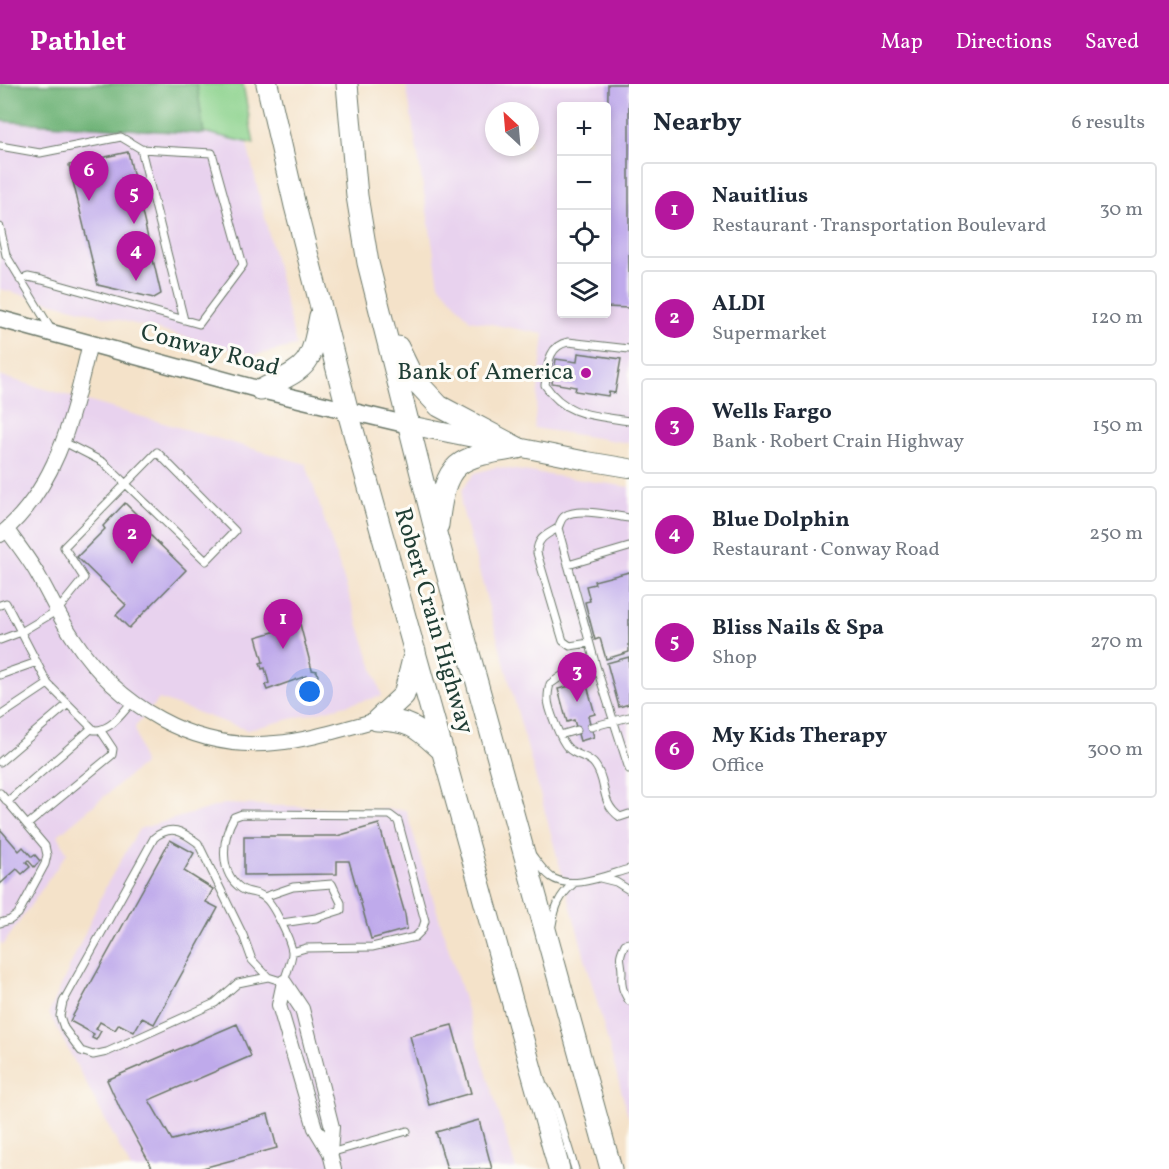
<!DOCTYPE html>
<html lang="en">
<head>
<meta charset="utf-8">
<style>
	body { margin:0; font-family:Vollkorn,serif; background:#f2f2f3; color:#1f2937 }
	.controls { position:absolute; right:18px; top:18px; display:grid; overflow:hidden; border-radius:6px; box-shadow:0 3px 9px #0003 }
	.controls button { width:54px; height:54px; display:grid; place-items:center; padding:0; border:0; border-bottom:2px solid #e0e1e3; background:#fff; color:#1f2937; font:30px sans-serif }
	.compass { position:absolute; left:485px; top:18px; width:54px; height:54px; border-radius:50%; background:#fff; box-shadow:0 3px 9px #0003; rotate:334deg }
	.you { position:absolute; left:310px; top:608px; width:21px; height:21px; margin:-15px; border:4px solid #fff; border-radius:50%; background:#1a73e8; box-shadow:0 0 0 9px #1a73e833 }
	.badge { display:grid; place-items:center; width:39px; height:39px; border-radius:50%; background:#b5179e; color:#fff; font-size:20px; font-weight:700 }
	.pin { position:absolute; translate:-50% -50px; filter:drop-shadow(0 2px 3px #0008) }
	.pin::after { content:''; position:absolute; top:32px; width:21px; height:18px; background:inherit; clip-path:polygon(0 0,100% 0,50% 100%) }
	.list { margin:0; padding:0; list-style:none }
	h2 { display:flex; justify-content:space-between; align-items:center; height:78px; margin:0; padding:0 24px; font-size:26px }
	h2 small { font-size:20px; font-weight:400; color:#747a83 }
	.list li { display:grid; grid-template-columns:39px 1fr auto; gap:18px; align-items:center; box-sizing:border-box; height:96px; margin:0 12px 12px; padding:0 12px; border:2px solid #e0e1e3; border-radius:6px }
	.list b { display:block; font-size:22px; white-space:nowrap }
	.list p { margin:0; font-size:20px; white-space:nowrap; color:#747a83 }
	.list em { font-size:20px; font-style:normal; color:#747a83 }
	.icon { flex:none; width:33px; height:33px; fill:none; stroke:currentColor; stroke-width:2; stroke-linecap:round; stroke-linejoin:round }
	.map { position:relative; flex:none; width:629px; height:1085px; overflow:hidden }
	header { display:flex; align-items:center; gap:36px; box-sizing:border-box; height:84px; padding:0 30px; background:#b5179e; color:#fff }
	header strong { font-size:28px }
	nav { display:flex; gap:33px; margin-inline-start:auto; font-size:21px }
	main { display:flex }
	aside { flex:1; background:#fff }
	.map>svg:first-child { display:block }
	.built { fill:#e8d2ee; fill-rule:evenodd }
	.green { fill:#8bd28c; stroke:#558860; stroke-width:1.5 }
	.forest { fill:#70b478; stroke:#487856; stroke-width:1.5 }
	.building { fill:#bfaaeb }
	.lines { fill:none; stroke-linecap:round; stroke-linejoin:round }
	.service-casing { stroke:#6a7768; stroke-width:9 }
	.minor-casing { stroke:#6a7768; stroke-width:16 }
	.tertiary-casing { stroke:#6a7768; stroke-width:19 }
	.secondary-casing { stroke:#6a7768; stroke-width:20 }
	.trunk-casing { stroke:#6a7768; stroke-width:23 }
	.service { stroke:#fff; stroke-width:7 }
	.minor { stroke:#fff; stroke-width:14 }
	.tertiary { stroke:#fff; stroke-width:16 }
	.secondary { stroke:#fff; stroke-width:18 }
	.trunk { stroke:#fff; stroke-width:21 }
	.poi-dot { fill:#b5179e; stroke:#fdfcf7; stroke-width:2 }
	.labels { text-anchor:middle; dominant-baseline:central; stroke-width:6; stroke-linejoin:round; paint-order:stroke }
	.street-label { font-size:24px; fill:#1f3d34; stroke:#fdfcf7 }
	.poi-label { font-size:24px; fill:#1f3d34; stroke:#fdfcf7; text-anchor:end }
</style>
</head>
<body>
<header>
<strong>Pathlet</strong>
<nav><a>Map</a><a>Directions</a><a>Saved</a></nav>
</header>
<main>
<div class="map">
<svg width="629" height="1085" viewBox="0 0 629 1085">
	<rect width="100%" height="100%" fill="#fdfcf7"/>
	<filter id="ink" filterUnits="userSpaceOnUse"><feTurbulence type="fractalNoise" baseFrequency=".0167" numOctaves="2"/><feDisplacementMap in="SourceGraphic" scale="12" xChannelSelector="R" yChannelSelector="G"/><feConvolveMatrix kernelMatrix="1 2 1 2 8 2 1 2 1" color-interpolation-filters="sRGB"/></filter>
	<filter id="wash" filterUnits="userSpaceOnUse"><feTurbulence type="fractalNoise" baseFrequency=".008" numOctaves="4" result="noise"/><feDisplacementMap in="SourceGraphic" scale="24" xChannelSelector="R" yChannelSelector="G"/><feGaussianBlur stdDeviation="1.35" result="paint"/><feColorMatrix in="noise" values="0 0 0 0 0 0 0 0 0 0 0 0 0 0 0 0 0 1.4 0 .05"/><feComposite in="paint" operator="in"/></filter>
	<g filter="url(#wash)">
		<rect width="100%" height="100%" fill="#f4e2c9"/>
		<path class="built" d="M406,0H629V359L534,344L544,250L470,236L439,200ZM562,22H606V230H562ZM494,27H530V63H494Z
			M0,37L245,52L296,262L255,271L0,205Z
			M0,292L306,380L382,612L247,646L159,615L135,643L143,680L58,751L67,769L3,861L0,858Z
			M496,383L629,403V1035L461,421L463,404L475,389Z
			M224,720L406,726L516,1085H131L49,929L107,800L139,745Z"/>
		<path class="green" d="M0,0H243L254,60Z"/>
		<path class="forest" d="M0,0H197L204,50L0,37Z"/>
		<g id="blocks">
			<path class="building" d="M608,0H629V224L606,223Z
				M128,68L161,210L154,214L98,201L69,81Z
				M578,269L621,275L615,309L609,308L608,312L575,307L576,303L552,299L556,275L577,278Z
				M125,419L149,443L145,446L186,486L129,544L116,531L126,521L77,473L105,445L103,442Z
				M629,488V568L606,575L600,554L595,556L585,518L590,517L586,502L595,500L594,497Z
				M296,538L300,540L312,586L317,587L318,592L316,596L312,598L307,596L306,592L267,606L265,601L269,599L265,584L262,585L260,579L263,578L256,553L294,542Z
				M629,573V620L619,623L607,579Z
				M586,598L595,630L588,632L594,653L580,657L574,636L567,638L558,605Z
				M379,740L405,830L407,845L371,855L349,777H337V790L244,791V752H337Z
				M0,745L19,767L23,763L32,773L35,771L40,777L34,783L28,776L26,778L30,783L22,790L17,785L0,800Z
				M170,756L194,769L184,787L213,805L206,818L218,824L154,940L142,934L134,948L119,940L115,946L100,938L96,945L101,947L96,956L92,954L94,950L70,937Z
				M237,940L251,972L149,1016L172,1056L268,1030L277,1064L199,1085H153L121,1027L107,996Z
				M452,941L471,1009L429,1021L410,952Z
				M479,1036L492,1085H447L436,1048Z"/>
		</g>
	</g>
	<g filter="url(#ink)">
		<use href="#blocks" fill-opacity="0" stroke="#6a7768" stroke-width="1.5"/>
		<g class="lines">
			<g class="service-casing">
				<path id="service" d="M0,62L40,69L121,53L141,65L212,69L243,181L199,240L42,196L28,193L20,196
					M141,65L184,236
					M0,143L6,171L52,247
					M629,265L568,258C547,262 548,283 545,301C566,333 594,331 629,337
					M64,358L103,378L206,477L235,447L157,368L64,463L84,494L58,526L21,548L48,600L94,646C111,647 122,629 132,618
					M629,434C614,432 578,423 565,432C561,434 560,440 558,444L596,582L629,685
					M558,444C546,451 537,454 537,469L563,557L570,562L589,559
					M568,481L629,463
					M0,521L6,519L21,548L0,556
					M596,582L563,591L550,600C549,604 548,609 548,613C547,623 561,657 568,664C576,672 589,672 595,681C608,698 599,718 620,733L629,730
					M0,591L37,578
					M0,632L48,600
					M591,643L629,633
					M560,651L577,646
					M0,678L68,620
					M0,709L45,762L47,771L45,780L18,830L10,836L0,839
					M7,718L92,644
					M27,741L112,671L113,665L101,647
					M532,771C538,779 543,787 551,793C571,807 607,791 629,785
					M600,794L616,798L629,806
					M264,813L293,803L332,800L341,819V826L316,834L282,839
					M552,841C555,823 559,812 573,800
					M629,859L625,860C617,876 622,874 622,889C621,901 622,906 629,917
					M268,893L238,899L215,919L107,968L93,971L81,967L64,944L60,932L63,918L154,754C171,740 182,747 198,759L243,851L252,876L268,893L284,898C286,889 293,875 292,867C290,855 273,819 264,813C258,808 248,809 242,805C218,789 222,754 234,733L242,730L390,731L398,737L425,837L422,846L415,853L372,863L306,864L292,868
					M545,1003L555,1021L575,1085
					M330,1069L407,1047"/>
			</g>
			<g class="minor-casing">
				<path id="minor" d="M7,446C18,461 29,475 38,491C50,512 60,535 74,555C117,621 194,668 275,659C309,656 343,645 377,636
					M0,451C59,402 73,329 90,259
					M284,898L279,921L315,1044L330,1069L334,1085
					M284,898L302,925L332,1043L330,1069"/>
			</g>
			<g class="tertiary-casing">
				<path id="tertiary" d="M0,235L261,306L409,341"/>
			</g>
			<g class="secondary-casing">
				<path id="secondary" d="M409,341L587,377L629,384"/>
			</g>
			<g class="trunk-casing">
				<path id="trunk" d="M267,0L295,122L348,328L559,1085
					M347,0L357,112L368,179L437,453L611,1085
					M398,263L413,294L439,322L518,364
					M261,306C308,282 310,285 320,232
					M438,441C446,376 455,374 518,364
					M377,636L404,611L415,567
					M377,636C413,637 417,644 443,667"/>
			</g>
			<use href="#service" class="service"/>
			<use href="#minor" class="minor"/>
			<use href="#tertiary" class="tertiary"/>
			<use href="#secondary" class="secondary"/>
			<use href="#trunk" class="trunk"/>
		</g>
	</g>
	<circle class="poi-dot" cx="586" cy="289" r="6"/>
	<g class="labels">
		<g class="street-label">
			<text transform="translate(210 267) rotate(15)">Conway Road</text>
			<text transform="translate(433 537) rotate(74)">Robert Crain Highway</text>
		</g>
		<g class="poi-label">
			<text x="574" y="289">Bank of America</text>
		</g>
	</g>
</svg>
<div class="controls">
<button>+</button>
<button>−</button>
<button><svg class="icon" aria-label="locate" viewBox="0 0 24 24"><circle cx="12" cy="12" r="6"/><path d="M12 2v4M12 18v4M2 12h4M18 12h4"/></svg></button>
<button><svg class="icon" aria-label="layers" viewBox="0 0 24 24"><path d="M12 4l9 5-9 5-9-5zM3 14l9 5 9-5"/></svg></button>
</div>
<svg class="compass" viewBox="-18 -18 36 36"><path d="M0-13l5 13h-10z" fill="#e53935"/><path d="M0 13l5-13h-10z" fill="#747a83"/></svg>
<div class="you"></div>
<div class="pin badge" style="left:283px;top:565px">1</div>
<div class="pin badge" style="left:132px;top:480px">2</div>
<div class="pin badge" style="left:577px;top:618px">3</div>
<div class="pin badge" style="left:136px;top:197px">4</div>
<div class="pin badge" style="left:134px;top:140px">5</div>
<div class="pin badge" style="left:89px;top:117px">6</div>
</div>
<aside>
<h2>Nearby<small>6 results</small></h2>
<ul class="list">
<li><span class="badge">1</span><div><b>Nauitlius</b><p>Restaurant · Transportation Boulevard</p></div><em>30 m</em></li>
<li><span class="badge">2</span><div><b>ALDI</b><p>Supermarket</p></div><em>120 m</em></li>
<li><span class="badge">3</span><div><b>Wells Fargo</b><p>Bank · Robert Crain Highway</p></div><em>150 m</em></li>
<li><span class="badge">4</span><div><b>Blue Dolphin</b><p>Restaurant · Conway Road</p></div><em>250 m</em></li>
<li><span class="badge">5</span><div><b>Bliss Nails &amp; Spa</b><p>Shop</p></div><em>270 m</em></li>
<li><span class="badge">6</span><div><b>My Kids Therapy</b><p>Office</p></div><em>300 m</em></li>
</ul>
</aside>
</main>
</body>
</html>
